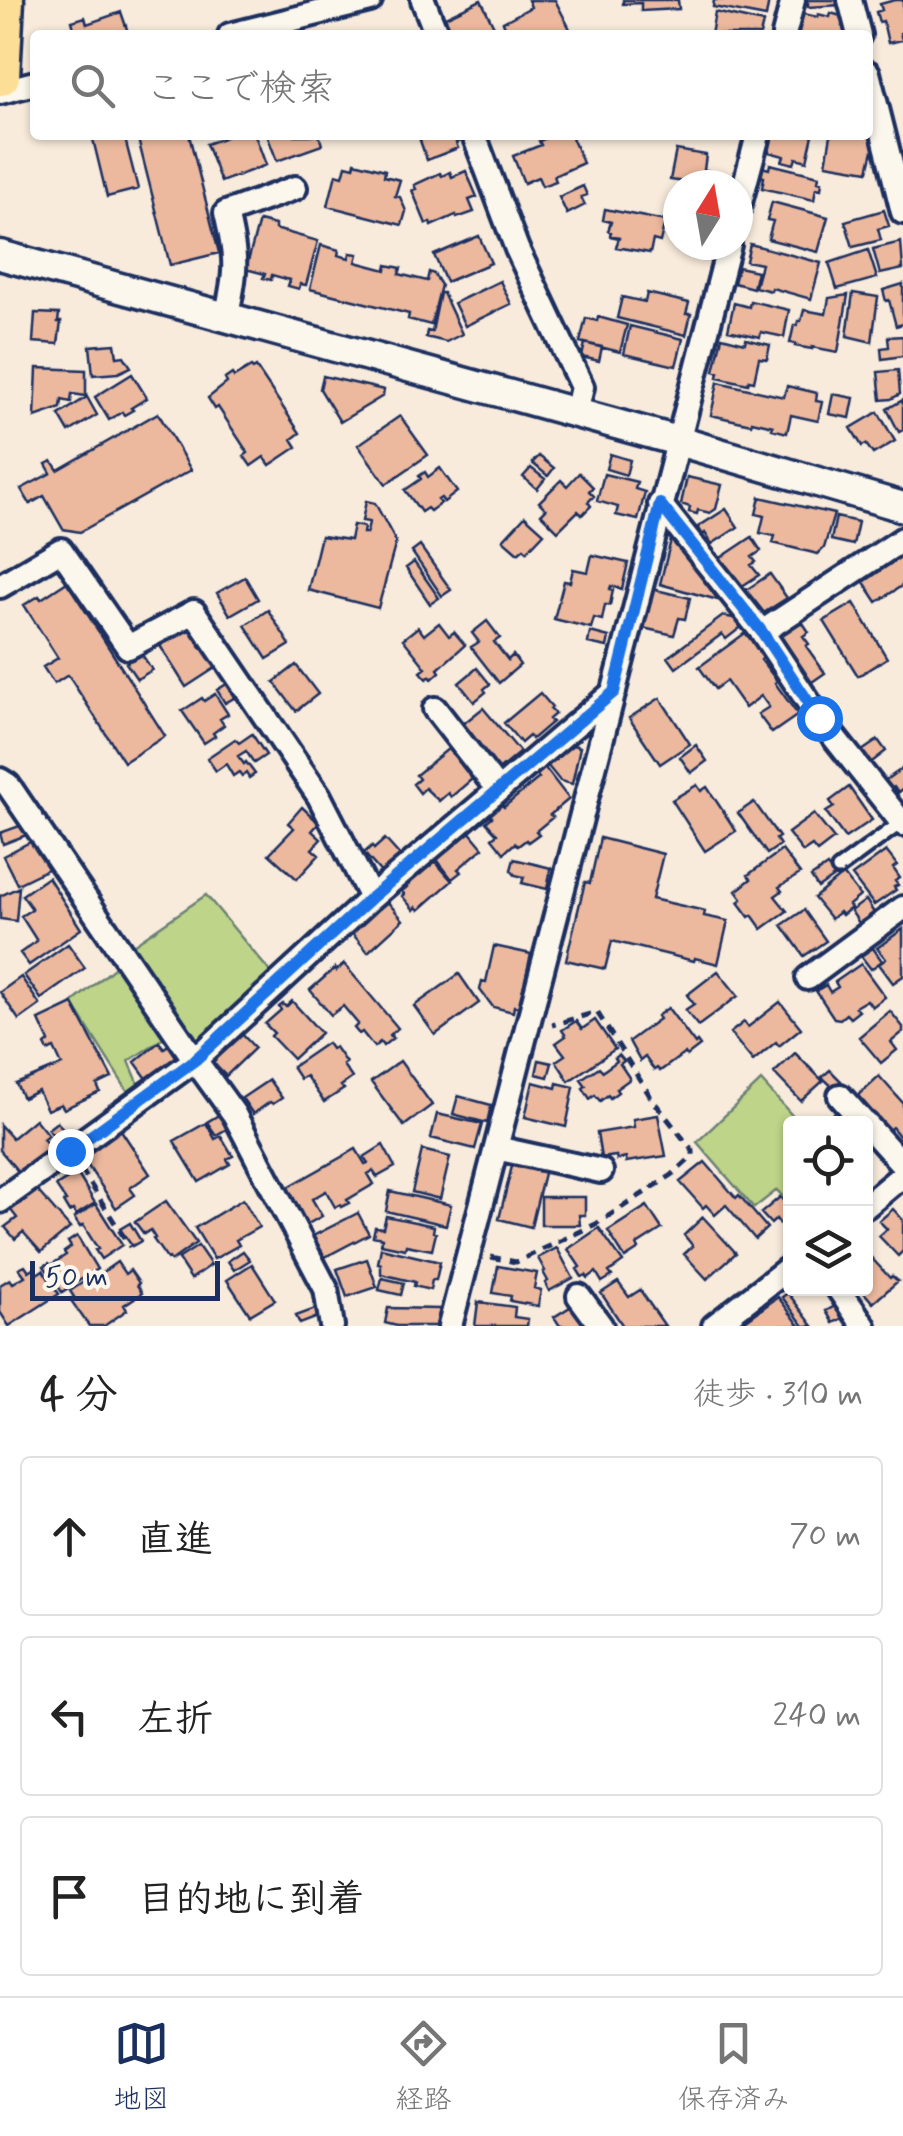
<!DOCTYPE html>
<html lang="ja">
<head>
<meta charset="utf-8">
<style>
	body { margin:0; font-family:Mynerve,"Klee One",sans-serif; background:#f2f2f2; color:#222 }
	.controls { position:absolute; right:30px; bottom:30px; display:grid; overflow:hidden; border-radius:10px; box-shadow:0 2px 8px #0004 }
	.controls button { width:90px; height:90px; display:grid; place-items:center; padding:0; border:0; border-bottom:2px solid #e0e0e0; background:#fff; color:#222; font:50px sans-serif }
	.compass { position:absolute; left:663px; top:170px; width:90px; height:90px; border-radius:50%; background:#fff; box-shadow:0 2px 8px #0004; rotate:11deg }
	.scale { position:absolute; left:30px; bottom:25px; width:190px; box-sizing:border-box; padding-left:10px; border:5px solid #1b2f5e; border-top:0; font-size:28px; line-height:35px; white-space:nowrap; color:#1b2f5e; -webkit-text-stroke:8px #fbf7ec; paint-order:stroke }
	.stop { position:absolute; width:30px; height:30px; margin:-22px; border:8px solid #1a73e8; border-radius:50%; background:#fff }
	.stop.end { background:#1a73e8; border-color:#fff; box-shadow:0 2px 10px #0008 }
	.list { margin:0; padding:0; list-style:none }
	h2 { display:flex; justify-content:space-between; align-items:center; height:130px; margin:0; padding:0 40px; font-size:42px }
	h2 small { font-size:32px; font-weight:400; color:#767676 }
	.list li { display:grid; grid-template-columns:65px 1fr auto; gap:30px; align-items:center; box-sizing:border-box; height:160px; margin:0 20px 20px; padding:0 20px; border:2px solid #e0e0e0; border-radius:10px }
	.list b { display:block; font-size:38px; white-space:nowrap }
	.list em { font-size:32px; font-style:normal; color:#767676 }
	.icon { flex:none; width:55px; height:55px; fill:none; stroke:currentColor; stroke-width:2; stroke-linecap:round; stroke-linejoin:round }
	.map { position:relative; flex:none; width:903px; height:1326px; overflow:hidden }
	.search { position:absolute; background:#fff; box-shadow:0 2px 8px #0004; left:30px; right:30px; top:30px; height:110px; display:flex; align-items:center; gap:25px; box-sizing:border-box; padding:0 35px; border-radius:10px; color:#767676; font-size:38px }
	.sheet { height:670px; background:#fff }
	nav { display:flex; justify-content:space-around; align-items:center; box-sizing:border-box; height:140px; border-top:2px solid #e0e0e0; background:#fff; font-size:28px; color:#767676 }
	nav a { display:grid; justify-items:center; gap:5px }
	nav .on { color:#1b2f5e }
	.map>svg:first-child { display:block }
	.green { fill:#bed489; stroke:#6c8274; stroke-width:2.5 }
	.building { fill:#ecb99e; stroke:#1b2f5e; stroke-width:2.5 }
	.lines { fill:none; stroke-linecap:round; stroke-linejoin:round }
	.service-casing { stroke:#1b2f5e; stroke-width:19 }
	.minor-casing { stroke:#1b2f5e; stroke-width:30 }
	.tertiary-casing { stroke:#1b2f5e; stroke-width:35 }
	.trunk-casing { stroke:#1b2f5e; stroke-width:45 }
	.path { stroke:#1b2f5e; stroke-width:5; stroke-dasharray:10 8; stroke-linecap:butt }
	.service { stroke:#fbf7ec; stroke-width:11 }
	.minor { stroke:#fbf7ec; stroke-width:22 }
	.tertiary { stroke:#fbf7ec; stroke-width:28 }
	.trunk { stroke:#fdde96; stroke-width:38 }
	.route { stroke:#1a73e8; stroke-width:12 }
</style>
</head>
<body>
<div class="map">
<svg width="903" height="1326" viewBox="0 0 903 1326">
	<rect width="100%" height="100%" fill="#f8ebdc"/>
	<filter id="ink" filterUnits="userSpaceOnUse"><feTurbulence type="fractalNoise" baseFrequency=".01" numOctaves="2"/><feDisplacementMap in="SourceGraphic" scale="20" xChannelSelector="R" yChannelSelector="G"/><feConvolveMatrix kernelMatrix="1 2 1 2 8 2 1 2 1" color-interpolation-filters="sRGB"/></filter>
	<g filter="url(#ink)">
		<path class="green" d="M206,895L276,979L196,1052L127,949Z
			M120,963L168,1035L129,1061L140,1087L130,1095L72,1003Z
			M761,1081L799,1123L790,1124V1205L777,1190L754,1208L697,1142Z"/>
		<path class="building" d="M481,0L498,35H454L445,17Z
			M528,0H555L573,35H509L503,22L531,7Z
			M623,0H678L679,9L641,11V3L623,4Z
			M714,0H769L766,17L713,7Z
			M805,0H840L841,5L808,7V3H804Z
			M895,0H903V32L900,33L902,40L888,43L883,21L879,22L876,12L882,10L880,4Z
			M121,12L129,35H76L72,21L85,17L87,24Z
			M715,12L763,23L760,35H711Z
			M831,13L844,17L842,26L847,27L845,35H798L803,14L818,17V14L830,17Z
			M872,134V142H875L868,171L826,164L831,135Z
			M92,135H124L138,189L107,197Z
			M137,135H189L219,253L170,265Z
			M231,135H255L266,165L221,182L206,144Z
			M267,135H319L322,145L277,161Z
			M418,135H467L460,138L461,141L456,143L458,148L427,160Z
			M554,135H571L583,163L554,176L556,181L542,186L538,177L524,183L513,156L541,145L539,141Z
			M773,135H813L807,161L796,158L794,164L782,161L784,156L769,152Z
			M676,150L706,155L704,170L709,171L707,185L670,180Z
			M355,162L385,170L384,176L400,180L395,196L400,197L406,211L402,225L328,206L336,174L343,176L346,165L354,167Z
			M770,164L819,176L818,181L822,182L821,189L816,188L814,200L762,188L764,177L760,176L762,167L769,169Z
			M466,171L477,197L469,200L474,212L457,218L456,215L431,226L430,222L426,224L412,190L416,189L414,185L440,173L442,176L450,172L452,177Z
			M583,186L587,195L581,197L585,205L567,214L559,197Z
			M772,202L828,217L818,252L768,239L773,221L767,220Z
			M605,209L665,221L660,242L653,240L650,253L616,247L619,238L610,236L611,232L608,231L611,222L603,220Z
			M884,210L889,226L878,229L881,240L853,247L845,221Z
			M259,221L275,225V229L318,241L306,285L300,284L299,289L288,286L290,280L272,275L271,280L263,278L265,274L246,269Z
			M479,236L491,263L446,282L434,255Z
			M901,242L903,269L880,274L873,249Z
			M750,244L821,263L811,299L772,288L771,291L755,287L761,264L746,261Z
			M321,245L339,250L338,255L349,258L350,253L358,254L356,262L386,270L387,265L401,268L399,274L427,281L429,272L434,274L441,285L431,325L408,319L409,314L310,289Z
			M868,250L877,278L837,289L829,263Z
			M738,267L757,271L753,288L734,283Z
			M500,281L511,304L465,326L454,303Z
			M903,284V324L896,326L889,300L886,301L883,290Z
			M440,293H443L462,334L446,342L426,337L427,331L432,332Z
			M647,293L689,303L686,314H691L686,335L617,318L622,297L645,302Z
			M853,293L878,297L872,342L847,336Z
			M848,295L838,352L812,347V349L795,346L796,344L790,343L794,325H797L798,321H801L804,310L826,314L829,298Z
			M750,301L789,310L784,337L761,332L760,337L728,330L734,303L749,307Z
			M35,313L59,314L58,322H61L58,344L33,342Z
			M598,317L627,325L620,352L580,342L586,318L597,321Z
			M630,326L683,339L676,366L624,354Z
			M903,336V356L882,359L881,348L889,347L888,337Z
			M722,337L745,343L746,339L770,345L767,359L759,358L754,381L749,380L748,384L718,377L719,372L714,371Z
			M585,343L602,347L599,361L582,357Z
			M115,344L117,357L124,356L131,367L118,373L93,375L90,346Z
			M251,367L253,369L256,367L300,433L292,439L297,447L270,465L264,457L251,466L244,456L248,453L218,407L215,409L208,398L227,383L225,379L232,374L234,377Z
			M37,368L86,370V396L72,394L71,402L62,400L61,408L35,417Z
			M898,370L900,394L891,399L881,400L878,372Z
			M132,374L147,398L131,408L133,410L124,415L122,412L109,420L95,397Z
			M323,376L384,390L383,396L340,422L320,389Z
			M718,382L784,397L787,386L817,393L816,401L822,402L818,421L791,415L787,433L772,429L773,426L752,421L751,424L711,415Z
			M833,394L854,398L850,418L829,414Z
			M87,397L97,415L69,432L59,415Z
			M903,400V430L899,432L887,409Z
			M878,412L895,441L873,454L866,444L862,446L851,428Z
			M158,413L191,470L80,532L63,529L44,496L30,504L21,489L51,473L46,464L52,461L58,470Z
			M400,416L428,455L386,484L358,445Z
			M610,454L630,460L626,475L606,469Z
			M539,456L554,468L548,476L532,463Z
			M440,468L457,492L444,502L441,498L438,500L441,503L430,511L427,508L421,512L405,490L421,479L419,476L425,472L428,477Z
			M531,468L545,479L537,489L523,477Z
			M579,473L593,487L589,491L594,496L588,502L591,506L582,515L578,511L558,531L541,514L546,509L539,502L561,480L567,486Z
			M604,474L637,482L635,489L645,492L638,520L616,515L618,507L597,501Z
			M687,477L722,485L716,509L710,513L698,510L697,514L689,512L690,507L681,504Z
			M760,497L834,514L824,548L818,554L773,543L775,536L760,533L764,516L756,514Z
			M366,501L375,503L396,542L378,608L308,590L321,536L350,540L353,525L364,527L363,533H367L369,522L362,521Z
			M726,509L738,527L712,544L705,533L703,535L698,527Z
			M525,516L544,533L527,551L524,548L518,553L503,540Z
			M836,517L858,522L853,545L831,540Z
			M752,537L761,551L752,557L756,562L751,565L759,575L739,588L719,559Z
			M671,540L676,541L718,600L660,584Z
			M420,546L451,590L442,596L412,552Z
			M592,555L628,563L622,589L611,586L610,589L613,590L610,605H605L602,620L594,618L591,628L554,619L564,581L570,582L573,569L588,572Z
			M903,555V585L877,602L864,582Z
			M414,562L439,598L430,604L406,568Z
			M770,574L787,598L762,614L756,605L753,607L743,592Z
			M245,577L258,599L230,615L217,593Z
			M67,582L165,736L124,762L68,675L54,684L43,667L58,658L24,605L39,596L41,599Z
			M652,589L690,598L685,619L679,618L674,635L643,628Z
			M854,603L887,658L858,676L824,621Z
			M268,610L290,645L267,659L245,625Z
			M723,616L738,619L744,625L726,639L722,634L676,668L668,657Z
			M801,620L809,632L803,636L809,644L806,646L825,673L809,684L776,637Z
			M487,621L500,638L494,642L508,660L513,655L520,665L499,683L471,647L479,642L472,633Z
			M439,623L449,636L454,632L465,645L438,669L440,672L432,679L430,676L427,679L421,672L426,668L403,639L418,627L424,635Z
			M188,625L194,635L198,632L220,665L186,687L159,644Z
			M748,631L766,656L761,660L777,681L775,683L798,715L772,733L758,714L769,707L761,696L745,708L726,681L715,689L699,667Z
			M590,632L609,637L607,647L588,643Z
			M141,653L152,670L137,679L126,663Z
			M296,665L318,694L296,711L274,682Z
			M477,668L490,684L484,689L486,692L474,702L459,683Z
			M230,682L239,695L225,703L217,690Z
			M540,693L552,707L550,709L555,714L549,719L552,722L532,739L529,736L521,743L504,723Z
			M215,694L228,714L220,719L224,725L213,733L215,736L204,743L182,711L202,698L204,701Z
			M660,698L690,744L660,764L629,718Z
			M483,708L520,752L495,773L458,728Z
			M252,734L266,755L254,763L246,751L238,756L244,764L246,762L255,774L249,778L246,773L242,776L239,772L233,776L226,764L216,771L207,758L235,739L239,743Z
			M878,740L886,751L868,765L859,753Z
			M565,743L580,747L572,784L560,781L547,765L548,758L556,760L559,748Z
			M454,744L478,774L451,797L448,793L439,801L425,788L420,793L413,784L419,779L416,775Z
			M696,745L707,761L691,773L680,757Z
			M542,764L569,799L550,815L553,817L536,831L539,834L528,842L526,840L518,846L515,843L504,853L492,838L497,834L486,822L492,817L486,811L498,801L504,807L539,778L533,771Z
			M903,768V789L898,793L894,787L890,789L884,781Z
			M697,785L701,791L707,787L736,831L705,851L672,800Z
			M849,787L872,820L845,838L826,812L834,807L830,801Z
			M754,802L779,837L776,839L780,845L767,854L738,813Z
			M302,807L319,823L312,831L321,839L312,849L319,855L297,879L269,854L294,828L288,823Z
			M814,814L834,839L817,852L812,846L803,852L788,833Z
			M25,824L29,834L3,844L0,833Z
			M468,830L483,848L458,869L461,872L452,879L435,857Z
			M600,838L663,854L652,899L705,911L704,916L728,921L718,964L695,958L694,961L612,941L605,969L566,960L585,882L590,883Z
			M36,839L50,868L17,884L3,856Z
			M385,839L403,859L384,876L364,853L372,846L374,849Z
			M782,850L800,874L779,887L782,891L775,896L787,911L762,929L752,915L749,917L738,902L742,899L736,891L751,879L748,875Z
			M886,851L897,865L893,868L900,878L895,881L898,885L894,887L896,890L874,905L852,876Z
			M432,858L452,881L419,910L416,907L414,910L402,896L404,894L402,891L407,887L404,883Z
			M514,859L551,868L547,889L522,883L524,877L515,875L511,870Z
			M827,866L835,876L818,888L811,877Z
			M843,874L860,896L849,905L851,908L842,915L839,912L831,919L814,898Z
			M48,877L81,929L29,965L20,953L37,941L21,916L32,909L22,895Z
			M19,887L16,921L0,919V896Z
			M386,900L403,920L368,952L350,931Z
			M866,900L874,913L859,923L851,911Z
			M804,910L826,941L804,956L782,925Z
			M903,929V976L893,983L879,964L886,959L877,948Z
			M68,944L85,968L41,999L24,975Z
			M494,946L531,954L519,1007L514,1006L513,1012L493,1007L480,990L482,981L486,982Z
			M873,948L882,961L871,969L861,956Z
			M344,964L398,1028L390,1035L393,1038L383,1046L380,1042L374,1047L362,1032L359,1034L354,1028L358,1024L343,1006L331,1015L310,990L335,968L336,971Z
			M861,964L885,997L872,1007L867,1000L855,1007L859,1011L850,1018L846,1014L840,1019L834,1018L816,991L826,985L830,992L838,987L835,982Z
			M718,971L738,996L698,1026L685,1010L694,1004L687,995Z
			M459,974L479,1003L435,1035L414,1006Z
			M21,977L40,1005L19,1020L0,992Z
			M292,1001L321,1033L293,1059L271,1036L274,1033L265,1024L281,1010L279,1007L283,1004L286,1007Z
			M780,1002L801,1028L779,1046L776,1042L753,1061L730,1033L744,1022L748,1027Z
			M73,1004L112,1078L97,1085L100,1092L64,1109L61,1104L47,1110L38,1091L23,1098L16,1084L62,1065L54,1048L48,1051L45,1045L49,1042L39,1020Z
			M668,1008L695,1044L697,1042L700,1046L687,1056L685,1053L660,1071L657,1068L654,1070L645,1057L640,1061L629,1041L659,1019L657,1016Z
			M890,1011L903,1027V1032L891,1042L897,1050L881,1063L859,1037Z
			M595,1020L615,1049L569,1081L556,1061L565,1055L556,1043L566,1036L562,1030L576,1021L582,1029Z
			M238,1030L255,1048L226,1076L208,1058Z
			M159,1042L164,1048L170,1044L181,1058L148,1080L135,1062Z
			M327,1043L331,1049L335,1047L346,1063L343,1065L352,1078L341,1086L344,1089L324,1102L306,1076L300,1079L292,1067Z
			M795,1053L823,1081L801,1101L774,1073Z
			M619,1055L624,1061L620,1064L630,1079L616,1089L618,1092L610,1098L608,1095L600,1101L595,1095L590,1099L583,1088L586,1086L581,1079L599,1067L603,1071L617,1061L615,1058Z
			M539,1060L552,1063L548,1077L536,1074Z
			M400,1061L432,1105L404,1126L371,1082Z
			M830,1070L846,1086L839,1093L822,1077Z
			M879,1076L903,1103V1134L900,1137L892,1127L887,1132L856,1097Z
			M269,1080L282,1098L273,1104L270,1102L253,1114L242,1098Z
			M533,1082L556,1088L557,1083L574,1087L566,1127L525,1117Z
			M458,1096L491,1105L487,1123L453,1114Z
			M836,1111L843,1113L853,1124H824Z
			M222,1113L230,1127L216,1135L207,1122Z
			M437,1114L482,1124L475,1149L431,1138Z
			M658,1115L666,1156L626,1162V1158L617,1160L616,1156L601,1158L597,1133L634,1127L633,1119Z
			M35,1119L48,1135L43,1139L51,1148L21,1175L0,1150V1125L12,1138Z
			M57,1122L70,1136L61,1144L48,1129Z
			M206,1123L215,1139L221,1136L233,1156L227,1159L230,1164L199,1182L174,1141Z
			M117,1124L150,1174L130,1188L135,1195L116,1208L78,1151Z
			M383,1145L395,1167L377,1177L373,1171L368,1174L374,1184L347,1200L349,1203L341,1207L340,1205L335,1207L326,1191L312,1199L322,1216L304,1226L283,1190L356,1149L365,1164L368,1163L364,1157Z
			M422,1150L450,1157L440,1199L412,1192Z
			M513,1162L545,1169L531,1227L499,1219Z
			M705,1162L736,1198L739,1195L767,1228L755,1239L726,1205L715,1215L706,1205L703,1208L680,1182Z
			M77,1173L95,1203L76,1215L73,1210L69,1212L63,1202L66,1201L56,1186Z
			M35,1188L70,1228L41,1252L23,1232L15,1239L5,1227L17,1218L10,1209Z
			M390,1191L451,1205L446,1225L386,1211Z
			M541,1197H585V1215H579L580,1225H541Z
			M780,1197L790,1208V1230L787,1233L776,1219L771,1224L761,1213Z
			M243,1199L259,1227L236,1240L239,1245L214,1259L195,1228Z
			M166,1201L196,1243L171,1261L169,1258L167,1259L153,1239L155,1238L150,1230L144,1234L135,1222Z
			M96,1204L122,1245L101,1259L95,1250L98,1249L83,1225L80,1227L74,1218Z
			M647,1206L662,1229L637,1245L639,1249L625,1258L608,1231Z
			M893,1209L903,1220V1251L898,1256L879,1236L887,1229L879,1221Z
			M358,1213L369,1234L325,1257L313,1236Z
			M386,1216L434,1226L433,1232L436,1233L432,1250L406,1245L405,1249L381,1244L382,1238L373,1236L375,1227L383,1228Z
			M703,1217L736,1253L707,1279L684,1254L693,1246L684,1235Z
			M130,1223L141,1241L132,1246L120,1229Z
			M599,1228L623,1262L609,1272L612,1276L602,1282L596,1272L588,1278L586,1275L582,1277L577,1269L580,1267L568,1249Z
			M77,1236L97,1269L62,1292L44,1266L49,1263L51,1265L66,1255L64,1252L71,1247L68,1242Z
			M198,1246L211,1265L191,1279L178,1259Z
			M381,1248L440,1262L436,1280H432L430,1290L414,1286L415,1282L381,1274V1264L378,1263Z
			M557,1248L573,1278L549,1291L545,1283L548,1281L543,1272L545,1271L538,1258Z
			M243,1251L250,1260L234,1270L228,1261Z
			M866,1252L890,1278L892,1276L898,1281L873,1303L860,1288H866Z
			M367,1259L377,1287L347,1297L337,1269Z
			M117,1262L125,1274L130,1270L139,1283L137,1285L142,1293L124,1305L127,1310L104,1326H89L70,1299L74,1297L70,1291L88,1279L90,1281Z
			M252,1264L275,1300L250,1315L227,1280Z
			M25,1265L29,1271L34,1268L37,1274L43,1270L59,1294L9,1326L0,1312V1285L10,1279L13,1283L25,1276L19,1268Z
			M498,1266L537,1273L534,1288L541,1290L538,1306L510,1301L511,1296L493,1293Z
			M382,1278L404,1283L401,1295L379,1290Z
			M618,1282L629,1297L640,1290L665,1326H623L601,1293Z
			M788,1293L813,1326H804L782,1297Z
			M778,1297L800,1326H742L741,1324Z
			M478,1302L515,1307L514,1317L528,1319L527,1326H475Z
			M575,1304L590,1326H560L554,1317Z
			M839,1304L846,1316L833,1323L826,1311Z
			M388,1308L440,1309L436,1326H397L385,1323Z
			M315,1309L318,1317L300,1324L296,1316Z"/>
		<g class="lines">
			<g class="service-casing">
				<path id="service" d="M838,869L902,822"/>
			</g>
			<g class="minor-casing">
				<path id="minor" d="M423,0L437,35
					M850,0L859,35
					M230,35L370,0
					M784,35L793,0
					M868,73L903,212
					M0,92L35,83
					M474,135L517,249L582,387L576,413
					M738,210L758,135
					M226,317C237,271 237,258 226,213L295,188
					M660,504L762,632L819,718L903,824
					M0,586L61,550L128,647L194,612L319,796L371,898
					M762,632L903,539
					M435,709L498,790
					M0,780L8,785L195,1060L234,1114L326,1289L332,1326
					M808,978L903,908
					M840,1096L865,1124
					M866,1124L903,1165
					M496,1148L601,1171
					M0,1201L195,1060L371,898L614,692
					M866,1206L903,1175
					M838,1288L864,1326
					M579,1296L601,1326
					M450,1326L729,245
					M714,1326L790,1267"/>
			</g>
			<g class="tertiary-casing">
				<path id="tertiary" d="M0,255L678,441L903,507"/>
			</g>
			<g class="trunk-casing">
				<path id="trunk" d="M0,76L4,0"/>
			</g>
			<path class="path" d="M81,1169L130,1247
				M491,1257L516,1262L596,1224L672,1175L693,1156V1151L652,1099L597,1012L552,1025"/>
			<use href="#service" class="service"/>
			<use href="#minor" class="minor"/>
			<use href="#tertiary" class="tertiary"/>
			<use href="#trunk" class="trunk"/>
		</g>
	</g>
	<g class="lines" filter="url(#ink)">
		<path class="route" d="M70,1151L195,1060L371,898L614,692L660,504L762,632L819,718"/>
	</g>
</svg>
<div class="controls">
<button><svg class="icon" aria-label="locate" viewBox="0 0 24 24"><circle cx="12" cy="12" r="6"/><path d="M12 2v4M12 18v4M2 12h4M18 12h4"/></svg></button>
<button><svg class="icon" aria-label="layers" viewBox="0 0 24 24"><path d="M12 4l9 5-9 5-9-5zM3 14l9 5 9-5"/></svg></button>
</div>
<svg class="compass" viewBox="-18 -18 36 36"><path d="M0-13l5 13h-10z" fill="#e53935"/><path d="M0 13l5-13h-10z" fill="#767676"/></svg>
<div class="scale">50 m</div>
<div class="stop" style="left:819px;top:718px"></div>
<div class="stop end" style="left:70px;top:1151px"></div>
<div class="search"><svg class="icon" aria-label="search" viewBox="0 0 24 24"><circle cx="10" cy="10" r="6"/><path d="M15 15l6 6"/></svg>ここで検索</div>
</div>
<section class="sheet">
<h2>4 分<small>徒歩 · 310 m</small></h2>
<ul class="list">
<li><svg class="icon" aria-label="ahead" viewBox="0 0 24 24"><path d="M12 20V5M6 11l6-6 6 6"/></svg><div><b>直進</b></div><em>70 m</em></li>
<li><svg class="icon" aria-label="left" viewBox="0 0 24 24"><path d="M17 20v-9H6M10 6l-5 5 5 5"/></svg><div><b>左折</b></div><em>240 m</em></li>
<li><svg class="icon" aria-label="arrive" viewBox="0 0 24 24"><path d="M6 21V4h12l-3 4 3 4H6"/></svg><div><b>目的地に到着</b></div></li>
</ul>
</section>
<nav>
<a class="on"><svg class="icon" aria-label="map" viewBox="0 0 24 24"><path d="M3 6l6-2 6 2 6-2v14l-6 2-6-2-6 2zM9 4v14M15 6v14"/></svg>地図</a>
<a><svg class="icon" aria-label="directions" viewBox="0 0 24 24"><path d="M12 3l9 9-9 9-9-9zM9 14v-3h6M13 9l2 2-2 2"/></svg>経路</a>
<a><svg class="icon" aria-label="saved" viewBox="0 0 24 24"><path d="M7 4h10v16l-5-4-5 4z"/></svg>保存済み</a>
</nav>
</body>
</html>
